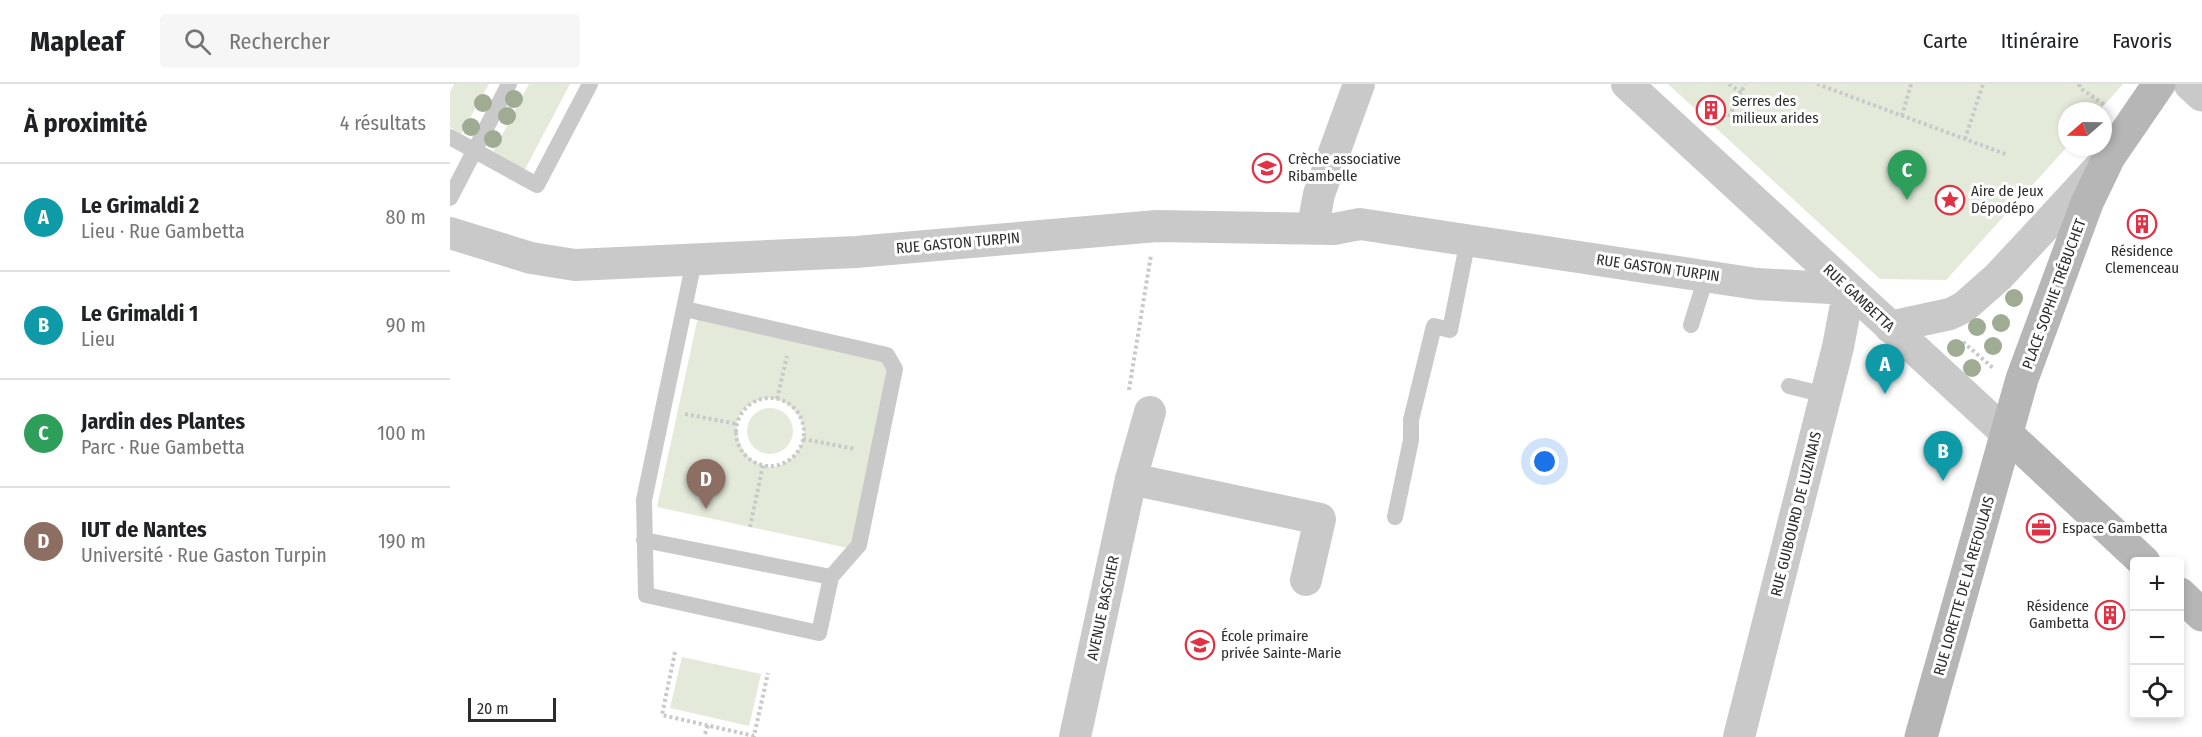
<!DOCTYPE html>
<html lang="fr">
<head>
<meta charset="utf-8">
<style>
	body { margin:0; font-family:"Fira Sans Condensed",sans-serif; background:#f6f6f6; color:#202124 }
	.controls { position:absolute; right:18px; bottom:18px; display:grid; overflow:hidden; border-radius:6px; box-shadow:0 3px 9px #0003 }
	.controls button { width:54px; height:54px; display:grid; place-items:center; padding:0; border:0; border-bottom:2px solid #e0e0e0; background:#fff; color:#202124; font:30px sans-serif }
	.compass { position:absolute; left:1608px; top:18px; width:54px; height:54px; border-radius:50%; background:#fff; box-shadow:0 3px 9px #0003; rotate:250deg }
	.scale { position:absolute; left:18px; bottom:15px; width:88px; box-sizing:border-box; padding-left:6px; border:3px solid #2c2c2c; border-top:0; font-size:16px; line-height:21px; white-space:nowrap; color:#2c2c2c; -webkit-text-stroke:4px #fff; paint-order:stroke }
	.you { position:absolute; left:1095px; top:378px; width:21px; height:21px; margin:-15px; border:4px solid #fff; border-radius:50%; background:#1a73e8; box-shadow:0 0 0 9px #1a73e833 }
	.badge { display:grid; place-items:center; width:39px; height:39px; border-radius:50%; background:#2563eb; color:#fff; font-size:20px; font-weight:700 }
	.pin { position:absolute; translate:-50% -50px; filter:drop-shadow(0 2px 3px #0008) }
	.pin::after { content:''; position:absolute; top:32px; width:21px; height:18px; background:inherit; clip-path:polygon(0 0,100% 0,50% 100%) }
	.list { margin:0; padding:0; list-style:none }
	h2 { display:flex; justify-content:space-between; align-items:center; height:78px; margin:0; padding:0 24px; font-size:26px }
	h2 small { font-size:20px; font-weight:400; color:#757577 }
	.list li { display:grid; grid-template-columns:39px 1fr auto; gap:18px; align-items:center; box-sizing:border-box; height:108px; padding:0 24px; border-top:2px solid #e0e0e0 }
	.list b { display:block; font-size:22px; white-space:nowrap }
	.list p { margin:0; font-size:20px; white-space:nowrap; color:#757577 }
	.list em { font-size:20px; font-style:normal; color:#757577 }
	.icon { flex:none; width:33px; height:33px; fill:none; stroke:currentColor; stroke-width:2; stroke-linecap:round; stroke-linejoin:round }
	.map { position:relative; flex:none; width:1752px; height:653px; overflow:hidden }
	header { display:flex; align-items:center; gap:36px; box-sizing:border-box; height:84px; padding:0 30px; background:#fff; border-bottom:2px solid #e0e0e0 }
	header strong { font-size:28px }
	nav { display:flex; gap:33px; margin-inline-start:auto; font-size:21px }
	.search { width:420px; height:54px; background:#f6f6f6; display:flex; align-items:center; gap:15px; box-sizing:border-box; padding:0 21px; border-radius:6px; color:#757577; font-size:22px }
	main { display:flex }
	aside { flex:1; background:#fff }
	.map>svg:first-child { display:block }
	.green { fill:#e3eada; fill-rule:evenodd }
	.lines { fill:none; stroke-linecap:round; stroke-linejoin:round }
	.path { stroke:#c9c9c9; stroke-width:4; stroke-dasharray:3 3; stroke-linecap:butt }
	.service { stroke:#c9c9c9; stroke-width:16 }
	.minor { stroke:#c9c9c9; stroke-width:32 }
	.tertiary { stroke:#c9c9c9; stroke-width:33 }
	.secondary { stroke:#b6b6b6; stroke-width:33 }
	.tree { fill:#9fab93 }
	.labels { text-anchor:middle; dominant-baseline:central; stroke-width:6; stroke-linejoin:round; paint-order:stroke }
	.poi-label { font-size:15px; fill:#2c2c2c; stroke:#fff; text-anchor:start }
	.street-label { font-size:15px; fill:#2c2c2c; stroke:#fff }
</style>
</head>
<body>
<header>
<strong>Mapleaf</strong>
<div class="search"><svg class="icon" aria-label="search" viewBox="0 0 24 24"><circle cx="10" cy="10" r="6"/><path d="M15 15l6 6"/></svg>Rechercher</div>
<nav><a>Carte</a><a>Itinéraire</a><a>Favoris</a></nav>
</header>
<main>
<aside>
<h2>À proximité<small>4 résultats</small></h2>
<ul class="list">
<li><span class="badge" style="background:#0f9aa8">A</span><div><b>Le Grimaldi 2</b><p>Lieu · Rue Gambetta</p></div><em>80 m</em></li>
<li><span class="badge" style="background:#0f9aa8">B</span><div><b>Le Grimaldi 1</b><p>Lieu</p></div><em>90 m</em></li>
<li><span class="badge" style="background:#2e9e5b">C</span><div><b>Jardin des Plantes</b><p>Parc · Rue Gambetta</p></div><em>100 m</em></li>
<li><span class="badge" style="background:#8d6e63">D</span><div><b>IUT de Nantes</b><p>Université · Rue Gaston Turpin</p></div><em>190 m</em></li>
</ul>
</aside>
<div class="map">
<svg width="1752" height="653" viewBox="0 0 1752 653">
	<rect width="100%" height="100%" fill="#fff"/>
	<path class="green" d="M4,0H39L11,50L0,43V8Z
		M79,0H120L72,91L40,74Z
		M1218,0H1673L1649,27H1617V63L1496,196L1430,195Z
		M249,228L447,273L407,466L207,423ZM320,314C346,317 365,346 346,369C306,418 250,322 320,314Z
		M297 347a23 23 0 1 1 46 0a23 23 0 1 1-46 0Z
		M232,573L311,590L299,642L220,624Z"/>
	<g class="lines">
		<path class="path" d="M1279,0L1292,9
			M1367,0L1558,71
			M1629,0L1630,4L1655,21
			M1452,32L1461,0
			M1279,33L1295,0
			M1515,55L1533,0
			M1513,258L1543,284
			M679,306L701,171
			M286 348a34 34 0 1 1 68 0a34 34 0 1 1-68 0Z
			M327,315L337,272
			M235,330L287,340
			M353,355L405,365
			M300,443L313,381
			M225,568L212,631L304,652L318,589
			M255,650L258,641"/>
		<path class="service" d="M0,53L87,101L140,0
			M0,114L59,0
			M235,225L437,271L445,285L409,461L381,493L369,549L196,511L194,416L244,177
			M1241,241L1257,190
			M1339,302L1375,311
			M945,433L961,356V336L984,242L1000,246L1018,156
			M194,456L381,493"/>
		<path class="minor" d="M1177,0L1557,350
			M863,142L869,110L909,0
			M0,149L81,174L125,181L406,168L707,142L884,145L910,140L1307,200L1399,205
			M1440,243L1500,230L1514,223L1548,193L1650,83
			M681,395L870,435L856,496
			M625,653L681,395L700,328
			M1289,653L1388,263L1399,205"/>
		<path class="tertiary" d="M1740,0L1752,11"/>
		<path class="secondary" d="M1557,350L1694,478
			M1730,510L1752,531
			M1471,653L1572,295L1637,119L1659,73L1709,0"/>
	</g>
	<g class="tree">
		<circle cx="64" cy="15" r="9"/>
		<circle cx="33" cy="19" r="9"/>
		<circle cx="57" cy="32" r="9"/>
		<circle cx="21" cy="43" r="9"/>
		<circle cx="43" cy="55" r="9"/>
		<circle cx="1564" cy="214" r="9"/>
		<circle cx="1551" cy="239" r="9"/>
		<circle cx="1527" cy="243" r="9"/>
		<circle cx="1543" cy="262" r="9"/>
		<circle cx="1506" cy="264" r="9"/>
		<circle cx="1522" cy="284" r="9"/>
	</g>
	<defs>
		<g id="building-ring" transform="scale(1.5)"><circle r="9.5" fill="#fff" stroke="#e23045" stroke-width="1.5"/><path d="M-4-6H4V6H1V3H-1V6H-4ZM-2.5-4.3h1.7v1.8h-1.7ZM.8-4.3h1.7v1.8H.8ZM-2.5-1h1.7V.8h-1.7ZM.8-1h1.7V.8H.8Z" fill="#e23045"/></g>
		<g id="school-ring" transform="scale(1.5)"><circle r="9.5" fill="#fff" stroke="#e23045" stroke-width="1.5"/><path d="M0-5L7-2L0 1L-7-2ZM-4 1L0 2.5L4 1V4Q0 6-4 4Z" fill="#e23045"/></g>
		<g id="sight-ring" transform="scale(1.5)"><circle r="9.5" fill="#fff" stroke="#e23045" stroke-width="1.5"/><path d="M0-6L1.8-2.2L6-1.7L2.9 1.2L3.7 5.4L0 3.3L-3.7 5.4L-2.9 1.2L-6-1.7L-1.8-2.2Z" fill="#e23045"/></g>
		<g id="office-ring" transform="scale(1.5)"><circle r="9.5" fill="#fff" stroke="#e23045" stroke-width="1.5"/><path d="M-6-3h4V-5.5h4V-3h4V5H-6ZM-1-4.5V-3h2v-1.5ZM-6 0V1H6V0Z" fill="#e23045"/></g>
	</defs>
	<g fill-rule="evenodd">
		<use href="#building-ring" x="1261" y="26"/>
		<use href="#school-ring" x="817" y="84"/>
		<use href="#sight-ring" x="1500" y="116"/>
		<use href="#building-ring" x="1692" y="140"/>
		<use href="#office-ring" x="1591" y="444"/>
		<use href="#building-ring" x="1660" y="531"/>
		<use href="#school-ring" x="750" y="561"/>
	</g>
	<g class="labels">
		<g class="poi-label">
			<text x="1282" y="17">Serres des<tspan x="1282" dy="17">milieux arides</tspan></text>
			<text x="838" y="75">Crèche associative<tspan x="838" dy="17">Ribambelle</tspan></text>
			<text x="1521" y="107">Aire de Jeux<tspan x="1521" dy="17">Dépodépo</tspan></text>
			<text x="1692" y="167" text-anchor="middle">Résidence<tspan x="1692" dy="17">Clemenceau</tspan></text>
			<text x="1612" y="444">Espace Gambetta</text>
			<text x="1639" y="522" text-anchor="end">Résidence<tspan x="1639" dy="17">Gambetta</tspan></text>
			<text x="771" y="552">École primaire<tspan x="771" dy="17">privée Sainte-Marie</tspan></text>
		</g>
		<g class="street-label">
			<text transform="translate(508 159) rotate(-5)">RUE GASTON TURPIN</text>
			<text transform="translate(1208 184) rotate(8)">RUE GASTON TURPIN</text>
			<text transform="translate(1604 210) rotate(-70)">PLACE SOPHIE TRÉBUCHET</text>
			<text transform="translate(1409 214) rotate(43)">RUE GAMBETTA</text>
			<text transform="translate(1346 430) rotate(-76)">RUE GUIBOURD DE LUZINAIS</text>
			<text transform="translate(1514 502) rotate(-74)">RUE LORETTE DE LA REFOULAIS</text>
			<text transform="translate(653 524) rotate(-78)">AVENUE BASCHER</text>
		</g>
	</g>
</svg>
<div class="controls">
<button>+</button>
<button>−</button>
<button><svg class="icon" aria-label="locate" viewBox="0 0 24 24"><circle cx="12" cy="12" r="6"/><path d="M12 2v4M12 18v4M2 12h4M18 12h4"/></svg></button>
</div>
<svg class="compass" viewBox="-18 -18 36 36"><path d="M0-13l5 13h-10z" fill="#e53935"/><path d="M0 13l5-13h-10z" fill="#757577"/></svg>
<div class="scale">20 m</div>
<div class="you"></div>
<div class="pin badge" style="left:1435px;top:310px;background:#0f9aa8">A</div>
<div class="pin badge" style="left:1493px;top:397px;background:#0f9aa8">B</div>
<div class="pin badge" style="left:1457px;top:116px;background:#2e9e5b">C</div>
<div class="pin badge" style="left:256px;top:425px;background:#8d6e63">D</div>
</div>
</main>
</body>
</html>
